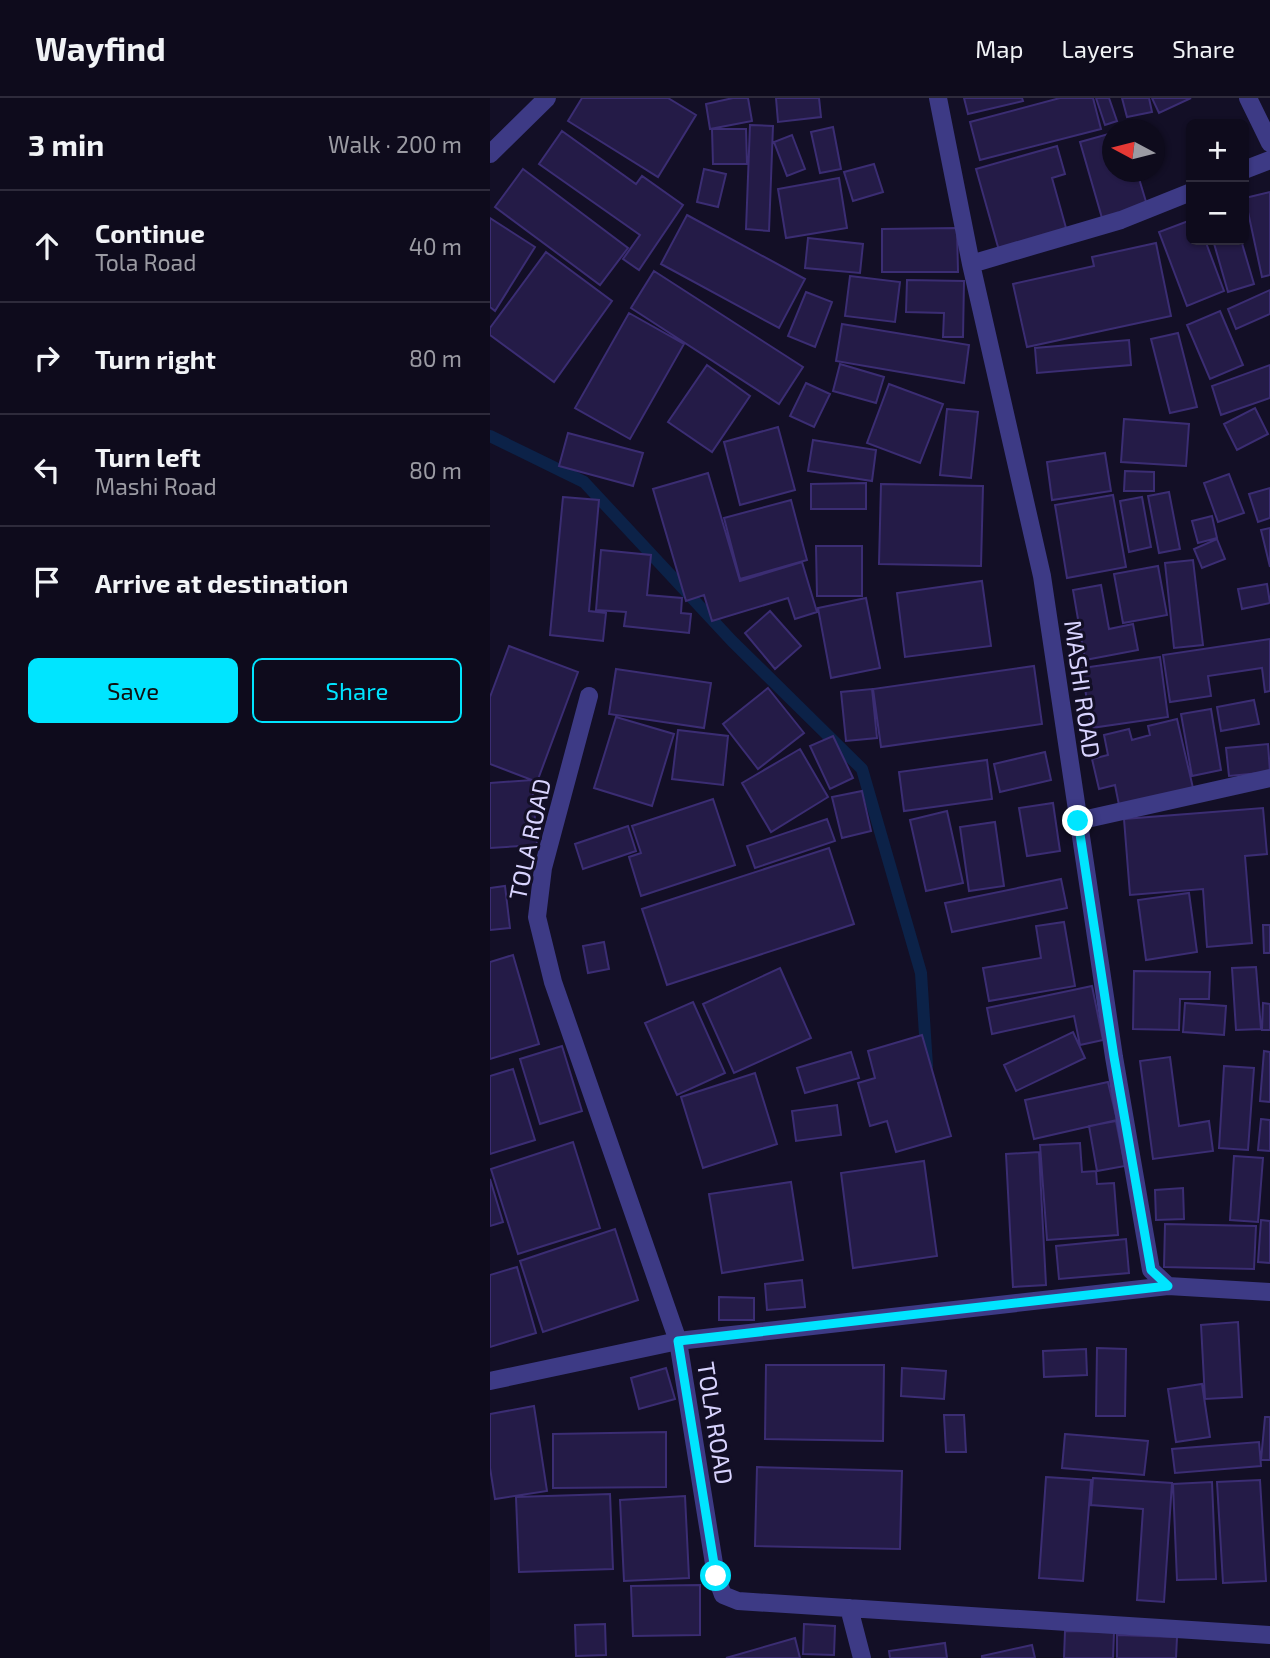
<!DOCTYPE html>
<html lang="en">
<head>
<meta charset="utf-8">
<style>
	body { margin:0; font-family:"Exo 2",sans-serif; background:#1c1929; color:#f1f3f6 }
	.controls { position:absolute; right:21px; top:21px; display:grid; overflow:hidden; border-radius:10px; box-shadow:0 2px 5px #0004 }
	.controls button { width:63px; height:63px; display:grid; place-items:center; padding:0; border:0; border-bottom:2px solid #2e2b3b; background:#0e0b1c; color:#f1f3f6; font:35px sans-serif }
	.compass { position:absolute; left:612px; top:21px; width:63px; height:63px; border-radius:50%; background:#0e0b1c; box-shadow:0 2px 5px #0004; rotate:277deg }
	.stop { position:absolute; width:21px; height:21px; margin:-16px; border:5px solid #00e5ff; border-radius:50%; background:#fff }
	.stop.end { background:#00e5ff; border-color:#fff; box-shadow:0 2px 7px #0008 }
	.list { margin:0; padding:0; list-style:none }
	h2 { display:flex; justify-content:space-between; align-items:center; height:91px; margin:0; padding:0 28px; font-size:30px }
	h2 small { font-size:23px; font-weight:400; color:#9b9ba3 }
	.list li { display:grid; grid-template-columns:46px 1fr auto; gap:21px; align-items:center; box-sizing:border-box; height:112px; padding:0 28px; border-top:2px solid #2e2b3b }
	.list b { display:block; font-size:26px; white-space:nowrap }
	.list p { margin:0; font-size:23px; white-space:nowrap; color:#9b9ba3 }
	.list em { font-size:23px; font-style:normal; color:#9b9ba3 }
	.actions { display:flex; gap:14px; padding:21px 28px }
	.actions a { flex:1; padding:16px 0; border:2px solid #00e5ff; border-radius:10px; text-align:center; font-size:24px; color:#00e5ff }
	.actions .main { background:#00e5ff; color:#111 }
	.icon { flex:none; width:38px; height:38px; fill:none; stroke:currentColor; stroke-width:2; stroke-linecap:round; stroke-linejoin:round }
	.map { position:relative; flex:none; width:780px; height:1560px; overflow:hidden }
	header { display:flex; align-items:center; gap:42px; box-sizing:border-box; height:98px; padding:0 35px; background:#0e0b1c; border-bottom:2px solid #2e2b3b }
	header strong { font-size:33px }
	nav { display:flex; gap:38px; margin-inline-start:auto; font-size:24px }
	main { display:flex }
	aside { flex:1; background:#0e0b1c }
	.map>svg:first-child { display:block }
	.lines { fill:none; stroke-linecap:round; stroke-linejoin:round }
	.stream { stroke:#0c2248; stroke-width:12 }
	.building { fill:#241b47; stroke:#3b2d73; stroke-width:2 }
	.street { stroke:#3d3a85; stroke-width:18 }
	.route { stroke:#00e5ff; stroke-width:9 }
	.labels { text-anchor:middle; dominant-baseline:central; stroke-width:6; stroke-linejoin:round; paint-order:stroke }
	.street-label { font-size:24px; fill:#d9d4ff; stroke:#130f26 }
</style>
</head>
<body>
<header>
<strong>Wayfind</strong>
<nav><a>Map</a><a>Layers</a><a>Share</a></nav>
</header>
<main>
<aside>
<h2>3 min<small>Walk · 200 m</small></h2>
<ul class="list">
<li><svg class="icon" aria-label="ahead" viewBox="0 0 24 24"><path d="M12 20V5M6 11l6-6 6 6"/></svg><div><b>Continue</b><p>Tola Road</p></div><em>40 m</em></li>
<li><svg class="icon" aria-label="right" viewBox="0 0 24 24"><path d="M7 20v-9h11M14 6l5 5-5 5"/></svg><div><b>Turn right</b></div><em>80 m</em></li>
<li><svg class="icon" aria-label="left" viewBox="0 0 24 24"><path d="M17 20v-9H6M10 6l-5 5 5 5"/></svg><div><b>Turn left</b><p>Mashi Road</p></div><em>80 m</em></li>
<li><svg class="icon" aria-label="arrive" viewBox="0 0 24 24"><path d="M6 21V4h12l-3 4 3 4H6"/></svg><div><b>Arrive at destination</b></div></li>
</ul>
<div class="actions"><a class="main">Save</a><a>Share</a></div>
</aside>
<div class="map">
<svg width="780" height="1560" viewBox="0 0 780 1560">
	<rect width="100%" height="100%" fill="#130f26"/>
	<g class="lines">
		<path class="stream" d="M0,338L94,384L242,543L372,671L431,875L437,968"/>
	</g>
	<path class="building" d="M92,0H178L206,17L168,79L78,23Z
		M243,0H258L262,23L220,31L216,6Z
		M286,0H329L331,19L288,24Z
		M474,0H532L533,3L478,16Z
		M570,0H603L611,31L490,62L480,24Z
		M606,0H619L627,23L615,27Z
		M632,0H659L662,14L637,19Z
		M662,0H701L669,15Z
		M260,27L283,28L279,133L256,131Z
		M343,29L351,71L330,75L321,34Z
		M222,31H256L257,66H223Z
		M72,33L146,86L152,78L193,107L149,172L133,161L150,137L49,66Z
		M622,35V74H647L657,107L612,120L590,44Z
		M302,37L315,71L297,78L284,44Z
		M567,48L575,76L562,80L578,137L510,156L486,71Z
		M384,66L393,94L363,103L354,74Z
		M33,71L138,150L110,187L5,109Z
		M214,71L236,76L228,109L207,104Z
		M349,80L357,130L296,140L288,91Z
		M780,94V177L772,179L755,100Z
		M197,117L315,181L289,230L171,166Z
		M0,120L45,149L5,213L0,209Z
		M701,122V142H715L734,193L697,208L669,134Z
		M467,130L468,174H392V131Z
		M318,140L373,146L370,175L315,170Z
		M723,142H751L764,186L738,194Z
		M666,145L681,218L537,249L523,186L604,168L602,159Z
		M56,154L122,203L64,284L0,237V230Z
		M164,173L313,269L289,306L141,210Z
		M360,178L410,184L405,224L355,218Z
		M417,182L474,183L473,239H453L454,215L416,214Z
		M780,192V216L746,231L738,211Z
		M316,194L342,204L325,249L298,238Z
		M730,213L753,267L720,281L697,227Z
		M139,215L194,246L140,341L85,310Z
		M352,226L479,247L474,285L346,263Z
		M688,235L707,309L680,315L661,241Z
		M639,242L641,267L547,275L545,250Z
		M350,266L394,279L386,305L343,293Z
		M217,267L260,298L222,354L178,324Z
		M780,267V300L731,317L722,288Z
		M316,285L340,296L324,329L300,318Z
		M399,286L453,306L430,365L377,345Z
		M765,310L778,336L747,352L734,326Z
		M457,311L488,314L481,380L450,377Z
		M634,321L699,326L696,368L631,364Z
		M288,329L305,392L250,407L234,344Z
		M78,335L153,355L143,388L69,368Z
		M323,342L386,352L382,383L318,373Z
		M615,355L621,393L562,402L557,364Z
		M635,373L664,374V393H634Z
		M218,375L250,483L312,464L327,514L305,521L298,500L222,523L214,497L196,503L163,391Z
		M739,376L754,415L728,424L714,385Z
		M376,385V411H321V386Z
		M391,386L493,388L491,468L389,466Z
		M780,390V420L768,424L759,396Z
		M679,394L690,451L669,455L658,398Z
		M623,397L636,469L577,480L565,407Z
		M73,399L109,402L99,513L116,515L113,543L60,537Z
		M652,399L661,449L639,454L630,403Z
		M301,402L317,462L250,481L234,420Z
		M722,418L727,440L708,445L702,423Z
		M780,430V469L771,432Z
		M727,441L735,461L712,470L704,451Z
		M326,448H372V498H327Z
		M111,452L161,457L157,497L192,500L191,515L201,516L199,535L134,528L136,514L106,512Z
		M703,462L713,547L684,550L675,465Z
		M668,468L677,517L633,525L624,476Z
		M492,483L501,548L415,559L407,495Z
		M777,486L780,505L752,511L748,491Z
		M611,487L619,531L643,526L648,552L595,562L583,492Z
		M376,500L390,570L341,580L328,510Z
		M280,513L311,548L285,571L255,535Z
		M780,541V593L775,594L772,570L718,578L721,598L680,604L673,557Z
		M19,548L88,574L47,684L0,666V599Z
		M670,559L678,619L601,630L592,570Z
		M544,568L552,626L391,649L383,591Z
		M126,571L221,585L214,630L119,616Z
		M278,590L314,635L268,671L233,626Z
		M382,591L387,640L356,643L351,594Z
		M764,602L769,626L731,633L727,609Z
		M721,611L731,672L702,678L691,616Z
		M126,619L184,636L162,708L104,690Z
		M687,621L703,690L629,707L625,687L609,691L602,661L618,657L614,637L639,631L642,642L660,637L658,628Z
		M188,632L238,638L233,687L182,681Z
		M343,638L363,680L340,691L320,648Z
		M778,646L780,674L739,678L736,650Z
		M310,651L338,699L281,734L252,685Z
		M555,654L561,682L510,694L504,666Z
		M497,662L502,701L414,713L409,674Z
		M42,682L47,747L0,750V685Z
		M372,693L381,733L352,740L342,699Z
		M223,701L245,767L151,798L139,759L151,755L142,728Z
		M563,705L570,753L537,758L529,710Z
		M773,710L777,756L755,758L762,845L717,849L713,791L640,797L634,721Z
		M457,713L473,785L436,793L420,722Z
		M337,721L345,743L265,770L257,748Z
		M505,724L514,788L479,793L470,729Z
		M138,728L146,753L93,771L85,746Z
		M339,750L364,826L177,887L152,811Z
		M571,781L577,810L462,834L455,805Z
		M15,788L20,830L0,832V790Z
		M699,795L707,854L656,862L648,802Z
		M574,824L585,888L499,903L493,870L551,860L546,828Z
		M773,827H780V855H774Z
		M114,844L119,871L98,875L93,848Z
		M23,857L49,946L0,961V864Z
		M766,869L771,931L746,932L742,870Z
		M290,870L321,940L244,975L213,906Z
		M644,873L720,874L719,901H690L689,932L643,931Z
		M602,888L613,942L590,947L584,918L502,936L497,910Z
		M203,904L235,975L187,997L155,925Z
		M695,905L736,908L734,937L693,934Z
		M773,905L780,906V932H772Z
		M583,934L595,960L526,993L514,967Z
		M432,937L461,1038L406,1054L397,1023L380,1028L368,985L385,980L378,953Z
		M72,948L92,1013L50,1026L30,961Z
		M774,953L780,954V1004L770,1003Z
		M361,954L369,980L315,995L307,970Z
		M680,959L689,1028L719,1023L723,1053L663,1061L650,963Z
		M734,968L764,970L758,1052L729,1050Z
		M23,971L45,1042L0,1056V978Z
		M265,975L287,1046L213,1070L191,999Z
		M618,984L627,1022L544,1041L535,1002Z
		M347,1007L351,1037L306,1043L302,1013Z
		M771,1021L780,1022V1053L768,1052Z
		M626,1023L635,1068L607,1073L599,1028Z
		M83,1044L110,1130L28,1156L1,1071Z
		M590,1045L592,1074L606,1073L607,1086L624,1085L628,1137L557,1142L550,1047Z
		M549,1054L556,1187L523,1189L516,1056Z
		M744,1058L773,1060L768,1124L740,1122Z
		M434,1063L447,1158L363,1170L351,1075Z
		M0,1081L13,1124L0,1128Z
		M301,1084L313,1162L232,1175L219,1096Z
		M693,1090L694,1121L666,1122L665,1092Z
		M771,1122L780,1123V1165L768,1164Z
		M675,1126L766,1128L764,1171L674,1169Z
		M125,1131L148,1202L53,1234L30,1163Z
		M636,1141L639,1175L569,1181L566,1148Z
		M27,1169L46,1235L0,1249V1177Z
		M312,1182L315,1209L277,1212L275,1186Z
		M229,1199L264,1200V1222H229Z
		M748,1224L752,1299L715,1301L711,1227Z
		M607,1250L636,1251L635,1318H606Z
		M596,1251L597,1277L554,1279L553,1253Z
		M276,1267H394L393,1343L275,1341Z
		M176,1270L185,1301L149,1311L141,1280Z
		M412,1270L456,1273L454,1301L411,1298Z
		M712,1286L720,1339L686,1344L678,1291Z
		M44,1308L57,1393L5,1401L0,1370V1316Z
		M454,1317H474L476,1354H456Z
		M775,1319H780V1362H771Z
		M176,1334V1389L63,1390V1336Z
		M575,1336L658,1343L654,1377L572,1370Z
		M769,1344L771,1368L685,1375L682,1351Z
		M267,1369L412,1373L410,1451L265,1448Z
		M556,1379L601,1382L593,1483L549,1480Z
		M603,1380L682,1385L674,1504L647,1502L653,1411L601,1407Z
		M770,1382L776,1483L733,1485L727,1384Z
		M722,1384L726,1481L687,1482L683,1386Z
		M120,1396L123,1471L29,1474L26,1399Z
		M195,1398L199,1480L134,1483L130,1402Z
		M210,1487V1537L143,1538L141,1488Z
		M115,1526L116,1557L86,1558L85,1527Z
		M314,1526L345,1528L344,1557L313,1556Z
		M575,1533L624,1534L623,1560H574Z
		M627,1537L687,1539L686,1560H627Z
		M305,1540L310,1560H236Z
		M455,1545L457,1560H400L399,1553Z
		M542,1547L545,1560H492V1558Z"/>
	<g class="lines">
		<path class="street" d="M448,0L481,166L552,478L624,959L661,1172L678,1188
			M758,0L780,45
			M0,56L57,0
			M754,72L780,62
			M481,166L631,122L701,94
			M99,598L53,770L47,819L63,884L188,1243L226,1478L233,1497L248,1503L780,1537
			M588,723L780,680
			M0,1283L188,1243L678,1188L780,1194
			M359,1510L372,1560"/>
	</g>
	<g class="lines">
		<path class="route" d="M226,1478L188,1243L678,1188L661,1172L624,959L588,723"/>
	</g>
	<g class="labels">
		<g class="street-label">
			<text transform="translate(593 591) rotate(82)">MASHI ROAD</text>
			<text transform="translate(39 741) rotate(-78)">TOLA ROAD</text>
			<text transform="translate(226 1325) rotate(81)">TOLA ROAD</text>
		</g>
	</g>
</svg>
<div class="controls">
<button>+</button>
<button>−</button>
</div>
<svg class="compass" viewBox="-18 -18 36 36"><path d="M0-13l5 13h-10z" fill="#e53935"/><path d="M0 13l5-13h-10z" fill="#9b9ba3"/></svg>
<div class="stop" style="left:226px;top:1478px"></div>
<div class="stop end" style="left:588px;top:723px"></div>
</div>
</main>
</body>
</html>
